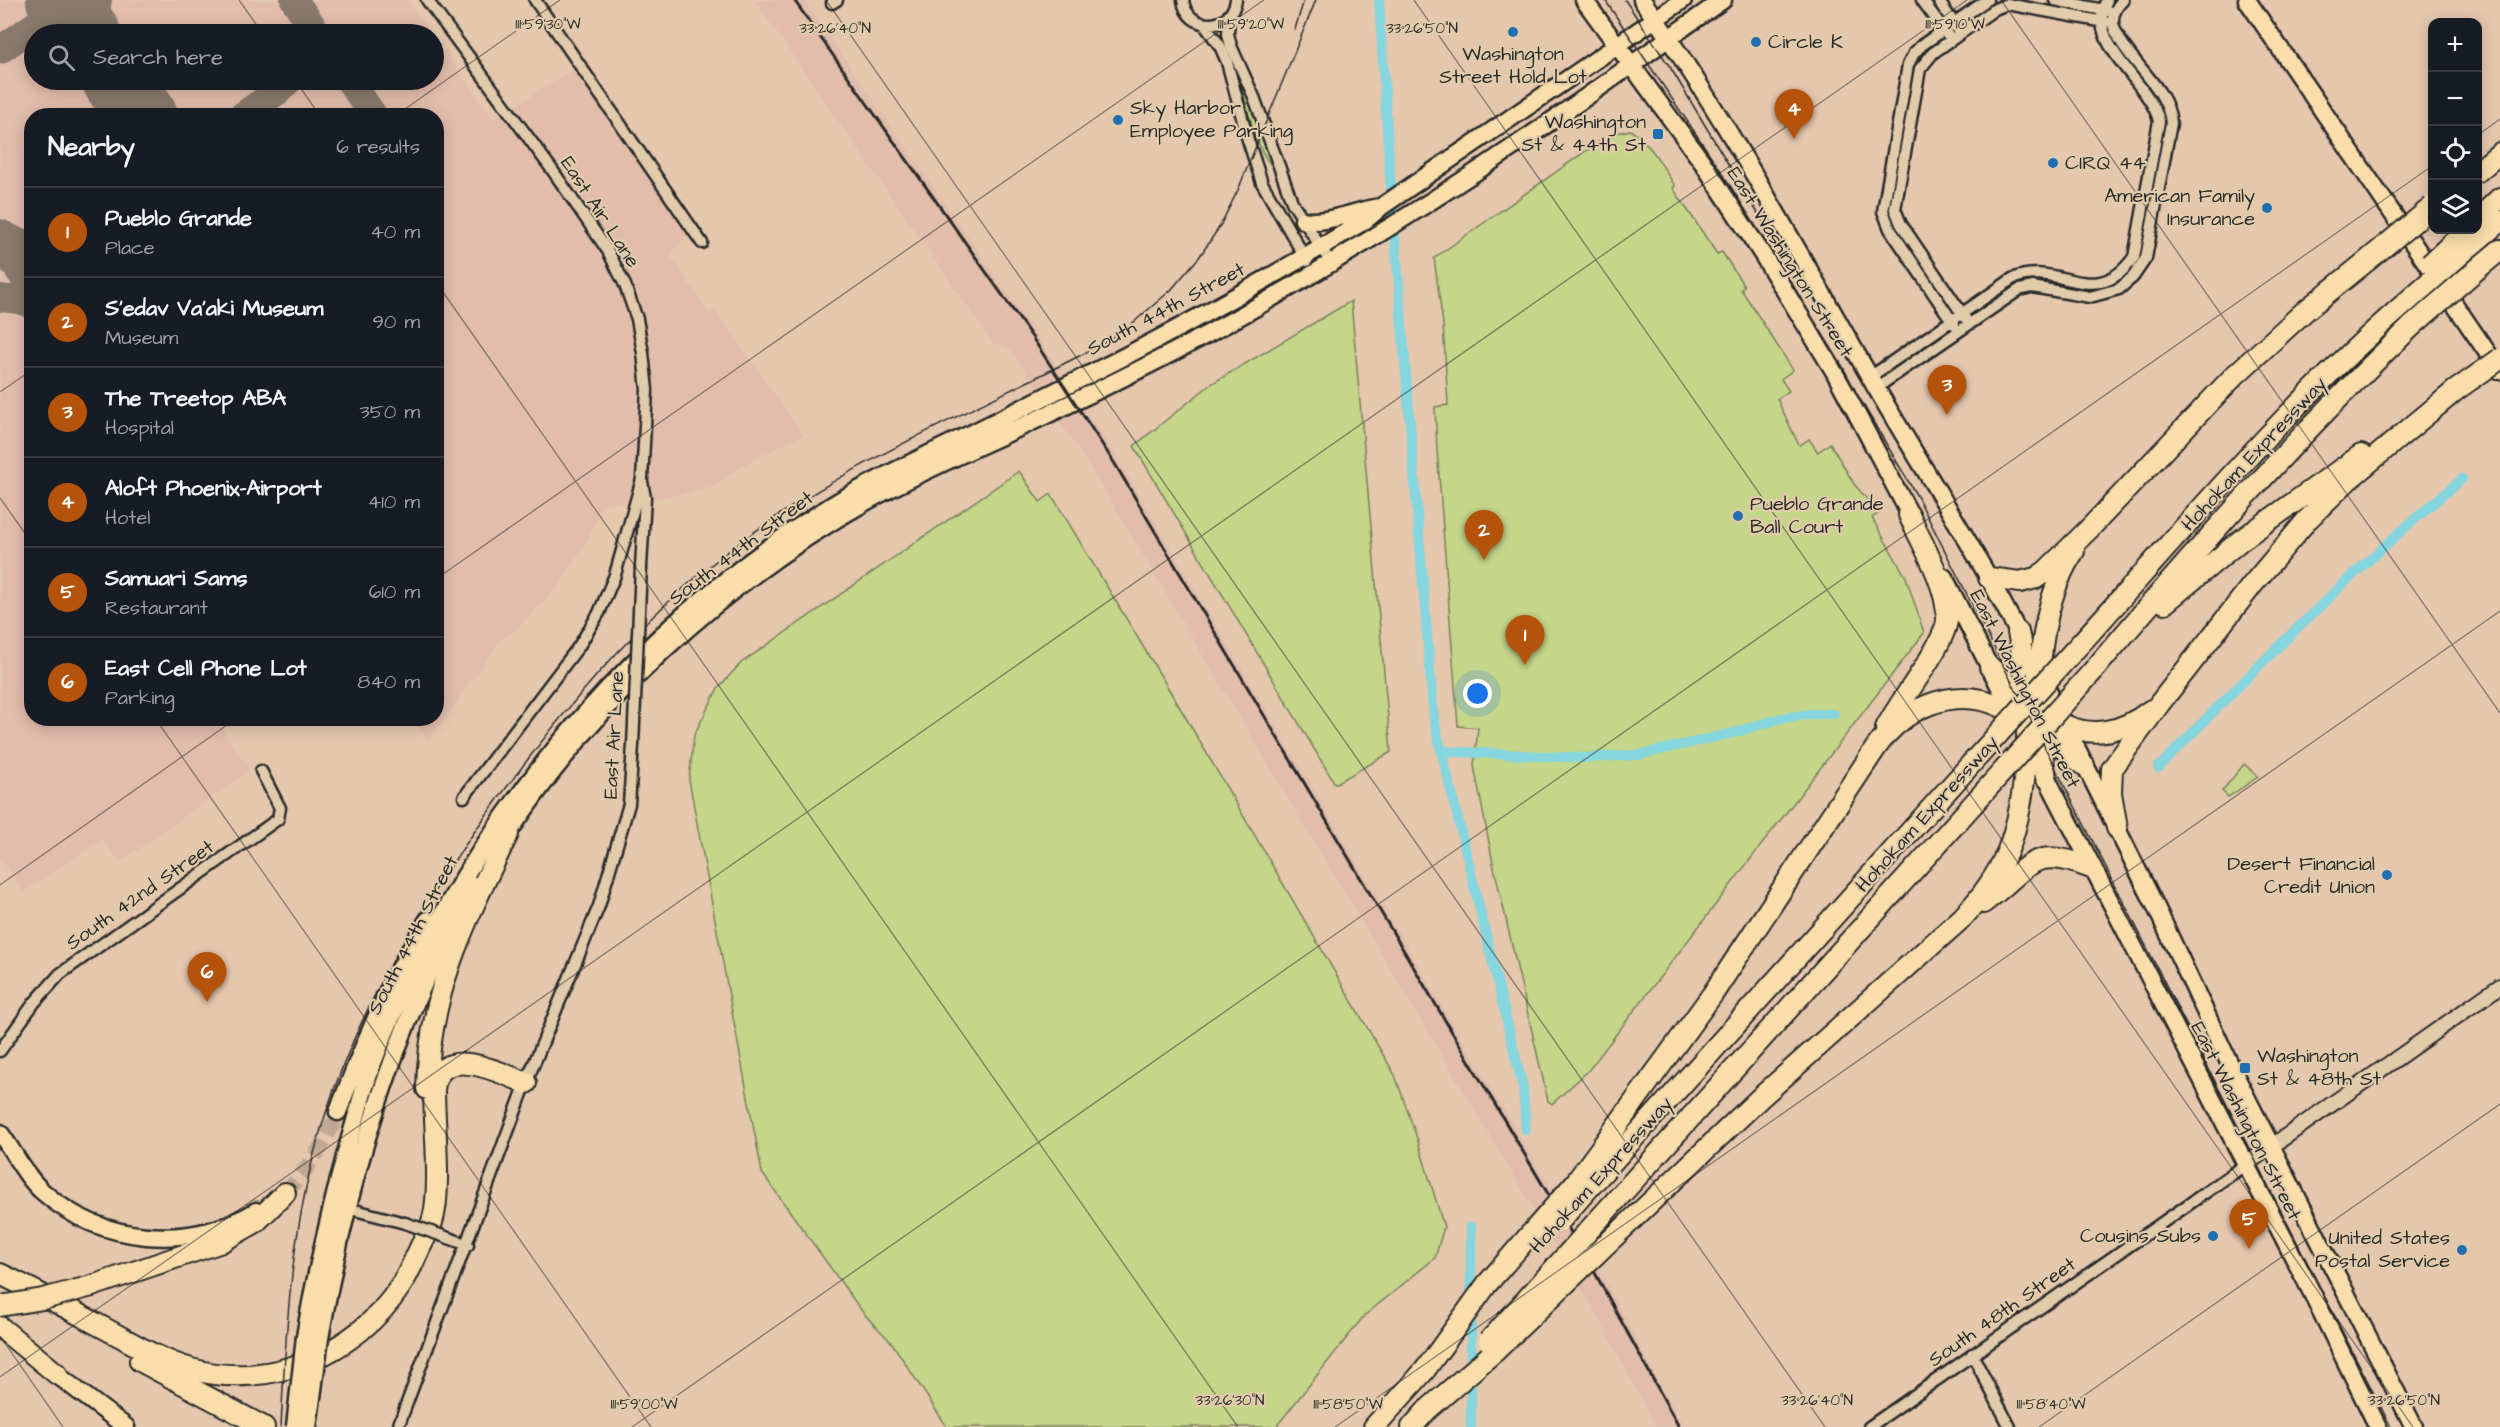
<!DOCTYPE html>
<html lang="en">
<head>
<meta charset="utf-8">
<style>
	body { margin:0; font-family:"Architects Daughter",sans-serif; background:#20242c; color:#f1f3f6 }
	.controls { position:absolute; right:18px; top:18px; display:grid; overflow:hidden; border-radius:12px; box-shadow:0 3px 15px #0003 }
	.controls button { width:54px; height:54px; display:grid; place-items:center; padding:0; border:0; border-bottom:2px solid #363941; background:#171b24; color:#f1f3f6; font:30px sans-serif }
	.you { position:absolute; left:1478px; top:694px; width:21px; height:21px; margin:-15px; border:4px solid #fff; border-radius:50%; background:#1a73e8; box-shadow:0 0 0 9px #1a73e833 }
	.badge { display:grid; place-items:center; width:39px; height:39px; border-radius:50%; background:#b45309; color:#fff; font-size:20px; font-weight:700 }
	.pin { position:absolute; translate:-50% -50px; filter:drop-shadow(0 2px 3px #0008) }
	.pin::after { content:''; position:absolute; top:32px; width:21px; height:18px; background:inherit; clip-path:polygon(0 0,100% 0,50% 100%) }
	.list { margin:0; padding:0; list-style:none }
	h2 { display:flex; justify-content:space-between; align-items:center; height:78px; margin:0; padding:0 24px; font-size:26px }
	h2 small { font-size:20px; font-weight:400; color:#9ea1a6 }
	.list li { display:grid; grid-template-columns:39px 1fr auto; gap:18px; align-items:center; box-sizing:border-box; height:90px; padding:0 24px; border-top:2px solid #363941 }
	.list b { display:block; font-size:22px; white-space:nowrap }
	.list p { margin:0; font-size:20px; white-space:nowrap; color:#9ea1a6 }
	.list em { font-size:20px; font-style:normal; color:#9ea1a6 }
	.icon { flex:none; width:33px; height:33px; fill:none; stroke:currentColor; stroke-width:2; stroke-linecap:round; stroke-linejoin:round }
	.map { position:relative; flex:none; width:2500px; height:1427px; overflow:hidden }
	.search { position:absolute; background:#171b24; box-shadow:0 3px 15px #0003; left:24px; top:24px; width:420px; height:66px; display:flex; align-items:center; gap:15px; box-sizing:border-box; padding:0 21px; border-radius:33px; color:#9ea1a6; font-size:22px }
	.panel { position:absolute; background:#171b24; box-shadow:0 3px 15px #0003; left:24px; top:108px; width:420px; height:618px; border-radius:24px }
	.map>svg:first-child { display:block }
	.built { fill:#e2bdac }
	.green { fill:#c5d58a; stroke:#78805a; stroke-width:1.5 }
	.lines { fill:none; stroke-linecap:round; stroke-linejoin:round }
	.canal { stroke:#85d6de; stroke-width:10 }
	.taxiway { stroke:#88796c; stroke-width:28 }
	.runway { stroke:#88796c; stroke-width:70 }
	.primary-tunnel { stroke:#c0a894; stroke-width:16; stroke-dasharray:16 8; stroke-linecap:butt }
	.minor-casing { stroke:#2b2b2b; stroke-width:15 }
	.tertiary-casing { stroke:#2b2b2b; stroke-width:18 }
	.primary-casing { stroke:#2b2b2b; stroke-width:21 }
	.motorway-casing { stroke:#2b2b2b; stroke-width:24 }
	.minor { stroke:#e1cbab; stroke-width:10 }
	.tertiary { stroke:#e1cbab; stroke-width:14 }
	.primary { stroke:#f9deab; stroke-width:16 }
	.motorway { stroke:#f9deab; stroke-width:20 }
	.tram { stroke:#2b2b2b; stroke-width:1.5 }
	.rail { stroke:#2b2b2b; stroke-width:3 }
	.minor-bridge-casing { stroke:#2b2b2b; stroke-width:15; stroke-linecap:butt }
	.primary-bridge-casing { stroke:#2b2b2b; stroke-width:21; stroke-linecap:butt }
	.motorway-bridge-casing { stroke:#2b2b2b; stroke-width:24; stroke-linecap:butt }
	.minor-bridge { stroke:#e1cbab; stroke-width:10 }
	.primary-bridge { stroke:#f9deab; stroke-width:16 }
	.motorway-bridge { stroke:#f9deab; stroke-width:20 }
	.ticks { fill:none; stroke:#2b2b2b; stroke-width:1.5; stroke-opacity:0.45 }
	.poi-dot { fill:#1f6fb2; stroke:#e1cbab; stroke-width:2 }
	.labels { text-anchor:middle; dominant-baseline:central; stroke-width:4.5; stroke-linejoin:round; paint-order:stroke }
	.poi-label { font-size:20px; fill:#2b2b2b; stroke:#e1cbab; text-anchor:start }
	.street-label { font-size:20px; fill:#2b2b2b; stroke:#e1cbab }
	.ticks-label { font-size:15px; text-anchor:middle; fill:#2b2b2b; stroke:#e1cbab; stroke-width:4.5; stroke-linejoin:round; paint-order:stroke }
</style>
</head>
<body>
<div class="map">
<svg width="2500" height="1427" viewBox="0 0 2500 1427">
	<rect width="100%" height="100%" fill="#e5c7ae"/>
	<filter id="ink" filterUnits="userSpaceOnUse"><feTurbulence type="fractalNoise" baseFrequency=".0167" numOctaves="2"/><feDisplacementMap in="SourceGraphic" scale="12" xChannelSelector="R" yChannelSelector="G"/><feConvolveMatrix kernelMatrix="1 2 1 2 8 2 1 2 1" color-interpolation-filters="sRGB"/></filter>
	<g filter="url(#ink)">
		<path class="built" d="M0,0H407L432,34H34V80H434V36L494,119L574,69L687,234L670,255L709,313L715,310L803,435L752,460L710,488L670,496L603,504L587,541L558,587L517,628L501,639L429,741L414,719L436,718V116H32V718L215,719L250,770L120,862L102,839L24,892L0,857Z
			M754,0H804L1038,337L1110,446L1597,1266L1683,1427H1656L1599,1318L1092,470L1011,349L993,343Z"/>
		<path class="green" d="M1223,27L1271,163L1270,164C1253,141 1250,115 1242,89C1236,67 1225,48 1213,29Z
			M1630,130C1651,143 1662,166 1675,186L1673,188L1717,254L1722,252L1744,286L1741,289L1793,370L1781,379L1789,391L1777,399L1798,443L1800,445L1809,439L1818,452L1830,443L1854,484L1879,513L1872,518L1906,577L1924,633L1588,1071L1552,1104L1548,1101L1493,863L1474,766L1478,728L1458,726L1437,449L1435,407L1448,405L1443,324L1434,258L1600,141L1617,133Z
			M1351,301L1391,752L1335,784L1134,446L1211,384Z
			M1019,471L1040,502L1051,494L1179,706L1395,1075L1417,1138L1444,1227L1435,1258L1364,1316L1276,1427H947L892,1343L864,1314L762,1173L689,780L694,735L718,688L741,663Z
			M2244,764L2258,777L2228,797L2222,791Z"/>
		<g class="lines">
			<path class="canal" d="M1379,0L1390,176L1434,720L1523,1088L1526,1130
				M1441,751L1583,758L1639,755L1733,733L1782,718L1811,714H1834
				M2158,768C2256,668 2355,567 2462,479
				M1471,1227V1427"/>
			<path class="taxiway" d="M294,0L318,34
				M96,34L95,19L98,0
				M0,50L71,0
				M349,80L374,116
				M242,116L278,91L289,80
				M0,233L16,241L32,244
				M0,244L32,289
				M0,298L20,300L32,305"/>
			<path class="runway" d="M61,0L86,34
				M117,80L143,116"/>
			<path class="primary-tunnel" d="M285,1193C309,1169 325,1143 338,1112"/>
			<g class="minor-casing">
				<path id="minor" d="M427,0L553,171L608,251L625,285L637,319L643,353L647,390L642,479L615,575L599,613L579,646L464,797
					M535,0L702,243
					M1183,0C1187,32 1231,32 1236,0
					M1922,0L1947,34
					M1938,0L1957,28
					M2055,0L2108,11
					M832,3L837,0
					M1229,16L1228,34L1231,46L1254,97L1292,202L1331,263
					M1204,24L1220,46L1227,62L1248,140L1262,183L1307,261
					M1965,318L1901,224L1895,209L1920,69L1933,53L1995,9L2007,4L2105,22
					M1954,324L1890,229L1883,211L1908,65L1914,53L1922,45L1987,0
					M1870,377L2012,279C2058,259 2095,312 2134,257L2159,121C2150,82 2083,42 2107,0
					M1876,388L2019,290L2032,287L2090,297L2119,289L2133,277L2146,258L2171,123C2168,87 2129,63 2115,30C2110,19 2115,8 2123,0
					M641,567L645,498L642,482
					M0,1051L34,1003L60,974L278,819L280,808L261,771
					M343,1207L405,1223
					M443,1236L468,1245
					M1972,1354L2010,1427
					M398,1427L526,1083L599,906L629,804L633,745
					M1869,1427L2245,1165"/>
			</g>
			<g class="tertiary-casing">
				<path id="tertiary" d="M2245,1165L2500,986"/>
			</g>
			<g class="primary-casing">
				<path id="primary" d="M1584,0L1703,163L1764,257L1834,371L1916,526
					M1642,0C1730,123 1800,256 1875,386C1924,471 1979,554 2023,642
					M2247,0L2500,371
					M1303,220C1326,225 1356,210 1381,207
					M1944,577L2015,717
					M2039,673L2155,905L2235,1075L2414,1427
					M2041,767L2310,1289L2378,1427
					M502,843C592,703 721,583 867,501C917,473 971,450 1023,426C1100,390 1177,352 1251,310C1358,249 1462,183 1563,113C1617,76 1669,37 1723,0
					M338,1112C363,1045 390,980 428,920
					M0,1133C14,1152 25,1176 43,1192C102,1244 189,1251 256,1211
					M305,1337C316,1269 332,1204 350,1138C358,1112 364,1085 374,1060C463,830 624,634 834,504C876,479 921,458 964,437C1009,415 1052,393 1096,371C1188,325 1278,273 1366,220L1381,207L1683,0
					M320,1338C340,1223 371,1107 417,999C434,960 451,921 475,885
					M48,1368L126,1427"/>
			</g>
			<g class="motorway-casing">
				<path id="motorway" d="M2478,171L2500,153
					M2478,219L2500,198
					M2469,247L2500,221
					M2482,265L2500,250
					M1989,578L2020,582L2036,578L2046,571L2089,529L2234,376L2305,311L2368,260
					M2165,603L2241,540L2361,455
					M2080,644C2184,529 2284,409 2401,307
					M1990,667C2037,713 2086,761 2151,710
					M2093,671C2195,551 2299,433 2413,325
					M1886,728C1899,701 1946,644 1947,619C1948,586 1922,544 1909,515
					M2046,777C2033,710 2035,609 2074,551
					M2117,828L2111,793L2112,769L2160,703L2253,584L2307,520L2348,480L2456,390
					M1983,903C2029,870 2029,843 2091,868
					M427,1089C429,990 466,920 508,834
					M1576,1182L1712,995L1875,749C1903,708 1952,685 2000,706C2031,720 2058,745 2084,765
					M1586,1191L1971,764
					M1599,1219L1985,791
					M1616,1235L1761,1097L1962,918C1981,898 1997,876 2008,850C2031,790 2032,694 2018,632
					M0,1274C41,1293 81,1316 121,1337C143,1349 166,1362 191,1369C269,1391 356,1354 400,1287C408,1275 413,1263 419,1250C423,1241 429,1232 432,1222C442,1193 434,1123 434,1090C438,1042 500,1072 526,1083
					M92,1286L219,1243L256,1222L285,1193
					M0,1327L57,1374
					M140,1361L264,1427
					M1374,1427L1425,1370
					M1412,1427L1427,1410"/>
			</g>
			<use href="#minor" class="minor"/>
			<use href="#tertiary" class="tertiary"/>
			<use href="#primary" class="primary"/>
			<use href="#motorway" class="motorway"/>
			<path class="tram" d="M1605,0L1719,168L1794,287L1918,498L2391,1427
				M1625,0L1670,67L1765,225
				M1295,29L1304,0
				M281,1427C286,1322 292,1220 324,1119C359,1007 419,909 487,814C573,696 655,597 779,515C880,449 992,401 1099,346L1127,328L1171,290L1200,256L1220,226L1238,190L1316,0"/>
			<path class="rail" d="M794,0L1032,337L1115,464L1595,1273L1679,1427"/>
			<g class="minor-bridge-casing">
				<path id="minor-bridge" d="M633,745L641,567
					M405,1223L443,1236"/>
			</g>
			<g class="primary-bridge-casing">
				<path id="primary-bridge" d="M295,1427L305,1337
					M308,1427L320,1338"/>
			</g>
			<g class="motorway-bridge-casing">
				<path id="motorway-bridge" d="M2368,260L2432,207
					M2430,264L2461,235
					M2401,307L2469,247
					M2413,325L2482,265
					M2456,390L2500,359
					M1971,764L2080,644
					M1985,791L2093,671
					M1560,1221L1586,1191
					M0,1306L43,1299L92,1286
					M1489,1341L1599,1219
					M1425,1370L1487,1284L1576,1182
					M1427,1410L1494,1352L1616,1235"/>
			</g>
			<use href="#minor-bridge" class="minor-bridge"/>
			<use href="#primary-bridge" class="primary-bridge"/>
			<use href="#motorway-bridge" class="motorway-bridge"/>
		</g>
	</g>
	<path class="ticks" d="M239,0L263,34M826,0L1825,1427M1414,0L2413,1427M2001,0L2500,713M295,80L320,116M395,116L560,0M2478,135L2500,119M436,282L1238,1427M0,392L32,370M0,498L32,543M436,579L1264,0M155,718L651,1427M0,885L237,718M0,1336L63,1427M0,1377L1967,0M632,1427L2432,166M1335,1427L2500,611M2039,1427L2500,1104"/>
	<g class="poi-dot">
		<circle cx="1513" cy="32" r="6"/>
		<circle cx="1756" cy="42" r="6"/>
		<circle cx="1118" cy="120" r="6"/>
		<rect x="1652" y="128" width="12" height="12" rx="3"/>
		<circle cx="2053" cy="163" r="6"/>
		<circle cx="2267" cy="208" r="6"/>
		<circle cx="1738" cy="516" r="6"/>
		<circle cx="2387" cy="875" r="6"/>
		<rect x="2239" y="1062" width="12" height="12" rx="3"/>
		<circle cx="2213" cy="1236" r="6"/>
		<circle cx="2462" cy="1250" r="6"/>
	</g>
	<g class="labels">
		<g class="poi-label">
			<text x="1768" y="42">Circle K</text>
			<text x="1513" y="54" text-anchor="middle">Washington<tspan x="1513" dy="23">Street Hold Lot</tspan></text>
			<text x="1130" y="108">Sky Harbor<tspan x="1130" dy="23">Employee Parking</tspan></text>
			<text x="1646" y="122" text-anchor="end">Washington<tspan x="1646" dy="23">St &amp; 44th St</tspan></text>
			<text x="2065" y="163">CIRQ 44</text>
			<text x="2255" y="196" text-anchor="end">American Family<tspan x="2255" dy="23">Insurance</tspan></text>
			<text x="1750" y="504">Pueblo Grande<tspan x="1750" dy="23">Ball Court</tspan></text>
			<text x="2375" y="864" text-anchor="end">Desert Financial<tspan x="2375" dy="23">Credit Union</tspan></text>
			<text x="2257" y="1056">Washington<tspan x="2257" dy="23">St &amp; 48th St</tspan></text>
			<text x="2201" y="1236" text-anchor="end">Cousins Subs</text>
			<text x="2450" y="1238" text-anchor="end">United States<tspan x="2450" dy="23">Postal Service</tspan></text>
		</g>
		<g class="street-label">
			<text transform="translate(600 212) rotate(57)">East Air Lane</text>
			<text transform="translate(1790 262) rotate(58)">East Washington Street</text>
			<text transform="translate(1166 309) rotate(-28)">South 44th Street</text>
			<text transform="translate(2254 454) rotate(-47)">Hohokam Expressway</text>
			<text transform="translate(741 548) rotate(-37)">South 44th Street</text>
			<text transform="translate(2025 689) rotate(63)">East Washington Street</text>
			<text transform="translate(614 735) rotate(-87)">East Air Lane</text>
			<text transform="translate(1927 814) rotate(-48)">Hohokam Expressway</text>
			<text transform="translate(140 895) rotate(-35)">South 42nd Street</text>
			<text transform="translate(413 935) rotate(-63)">South 44th Street</text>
			<text transform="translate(2246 1121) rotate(63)">East Washington Street</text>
			<text transform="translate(1601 1175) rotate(-48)">Hohokam Expressway</text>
			<text transform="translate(2002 1312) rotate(-35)">South 48th Street</text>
		</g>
	</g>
	<g class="ticks-label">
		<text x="1251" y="29">111°59'20"W</text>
		<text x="548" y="29">111°59'30"W</text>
		<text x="1955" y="29">111°59'10"W</text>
		<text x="835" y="33">33°26'40"N</text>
		<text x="1422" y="33">33°26'50"N</text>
		<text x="1230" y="1405">33°26'30"N</text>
		<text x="1817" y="1405">33°26'40"N</text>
		<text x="2404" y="1405">33°26'50"N</text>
		<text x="644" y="1409">111°59'00"W</text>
		<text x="1348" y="1409">111°58'50"W</text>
		<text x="2051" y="1409">111°58'40"W</text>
	</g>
</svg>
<div class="controls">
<button>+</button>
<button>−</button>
<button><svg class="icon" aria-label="locate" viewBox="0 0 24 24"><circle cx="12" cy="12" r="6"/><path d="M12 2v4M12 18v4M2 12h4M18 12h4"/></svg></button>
<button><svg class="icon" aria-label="layers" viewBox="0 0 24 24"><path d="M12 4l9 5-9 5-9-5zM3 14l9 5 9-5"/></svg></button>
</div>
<div class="you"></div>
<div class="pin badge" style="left:1525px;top:665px">1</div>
<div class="pin badge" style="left:1484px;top:560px">2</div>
<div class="pin badge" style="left:1947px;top:415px">3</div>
<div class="pin badge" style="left:1794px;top:139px">4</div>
<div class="pin badge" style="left:2249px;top:1249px">5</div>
<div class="pin badge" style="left:207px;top:1002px">6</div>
<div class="search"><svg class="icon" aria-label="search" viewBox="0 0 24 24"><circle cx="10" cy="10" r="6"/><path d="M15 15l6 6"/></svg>Search here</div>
<section class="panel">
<h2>Nearby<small>6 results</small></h2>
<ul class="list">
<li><span class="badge">1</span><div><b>Pueblo Grande</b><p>Place</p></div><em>40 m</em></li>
<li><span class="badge">2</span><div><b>S'edav Va'aki Museum</b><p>Museum</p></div><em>90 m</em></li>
<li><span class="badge">3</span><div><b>The Treetop ABA</b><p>Hospital</p></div><em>350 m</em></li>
<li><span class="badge">4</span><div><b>Aloft Phoenix-Airport</b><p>Hotel</p></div><em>410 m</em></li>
<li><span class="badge">5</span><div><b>Samuari Sams</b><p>Restaurant</p></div><em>610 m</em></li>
<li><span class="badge">6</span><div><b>East Cell Phone Lot</b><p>Parking</p></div><em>840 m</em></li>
</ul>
</section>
</div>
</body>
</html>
